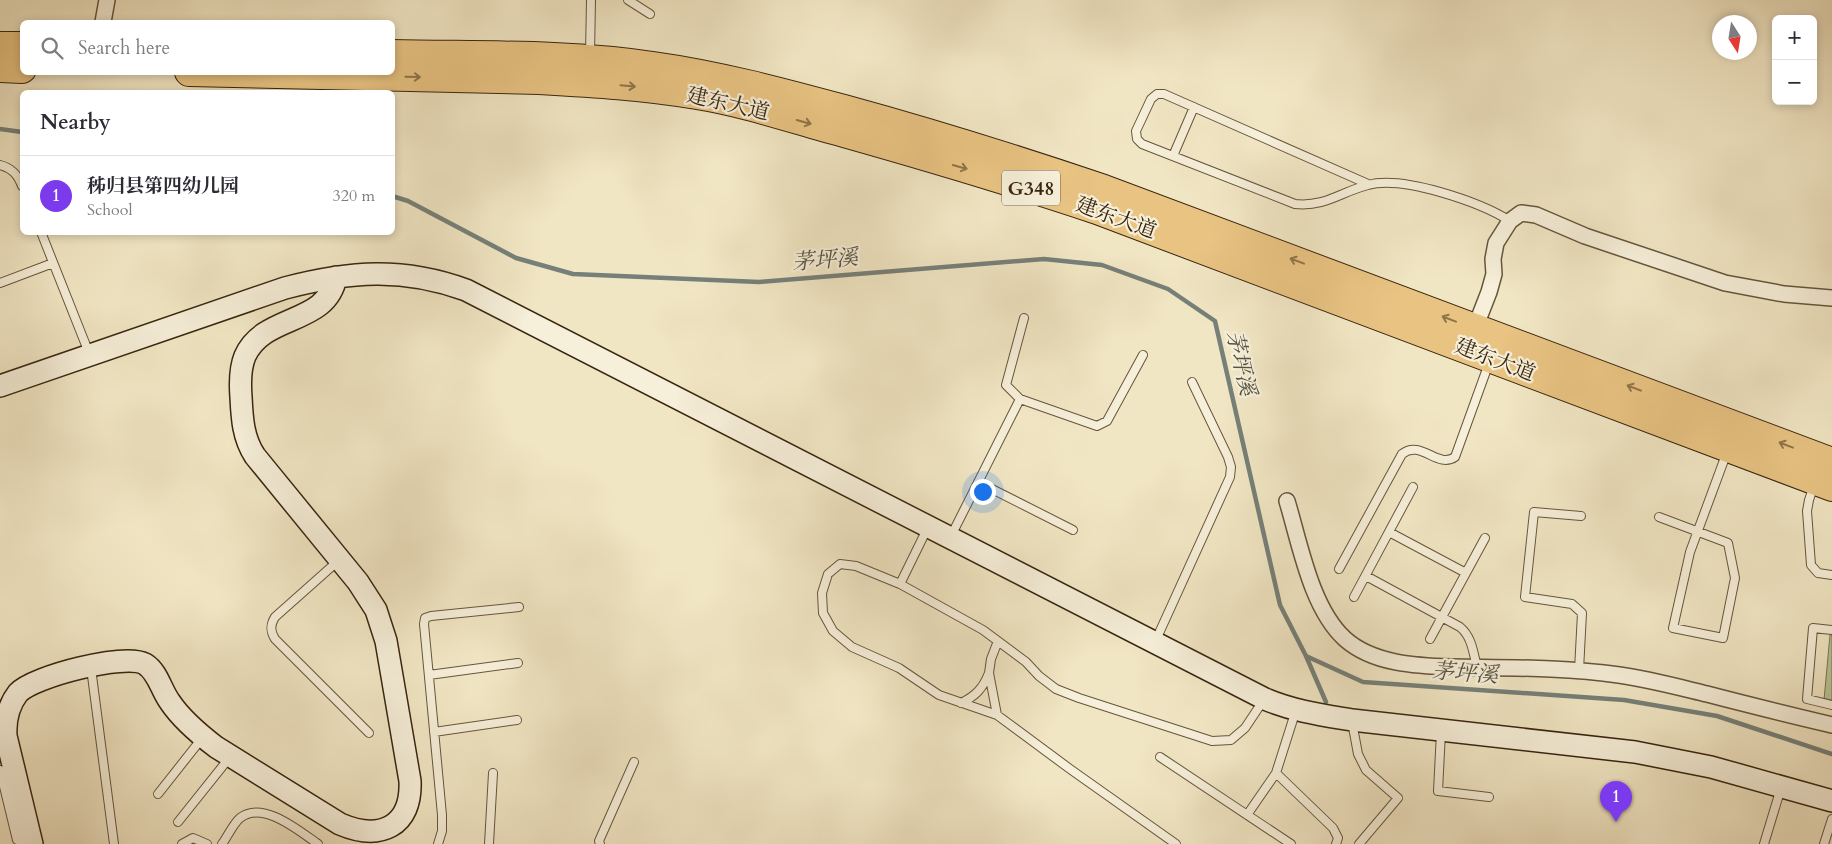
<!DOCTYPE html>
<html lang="en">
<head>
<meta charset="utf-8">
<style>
	body { margin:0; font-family:Cardo,"Noto Serif SC",serif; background:#f2f2f3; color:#2b2b33 }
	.controls { position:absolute; right:15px; top:15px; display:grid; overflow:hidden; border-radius:8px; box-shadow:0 2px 8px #0003 }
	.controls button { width:45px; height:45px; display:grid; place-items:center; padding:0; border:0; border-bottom:1px solid #e1e1e2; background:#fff; color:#2b2b33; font:25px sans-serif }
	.compass { position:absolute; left:1712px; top:15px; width:45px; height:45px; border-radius:50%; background:#fff; box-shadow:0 2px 8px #0003; rotate:168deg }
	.you { position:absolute; left:982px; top:491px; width:18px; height:18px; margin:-12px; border:4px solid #fff; border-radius:50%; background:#1a73e8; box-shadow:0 0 0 8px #1a73e833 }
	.badge { display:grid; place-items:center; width:32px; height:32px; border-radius:50%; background:#7c3aed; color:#fff; font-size:16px; font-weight:700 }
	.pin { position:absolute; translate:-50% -41px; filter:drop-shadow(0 1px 2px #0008) }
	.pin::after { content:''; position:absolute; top:26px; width:18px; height:15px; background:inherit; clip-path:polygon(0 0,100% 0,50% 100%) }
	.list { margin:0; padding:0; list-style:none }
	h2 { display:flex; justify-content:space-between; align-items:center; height:65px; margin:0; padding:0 20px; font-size:21px }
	h2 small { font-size:16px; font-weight:400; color:#7c7c81 }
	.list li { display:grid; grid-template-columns:32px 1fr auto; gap:15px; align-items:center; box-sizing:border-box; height:80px; padding:0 20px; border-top:1px solid #e1e1e2 }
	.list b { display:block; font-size:19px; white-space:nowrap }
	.list p { margin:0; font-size:16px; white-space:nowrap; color:#7c7c81 }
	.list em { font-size:16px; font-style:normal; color:#7c7c81 }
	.icon { flex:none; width:28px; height:28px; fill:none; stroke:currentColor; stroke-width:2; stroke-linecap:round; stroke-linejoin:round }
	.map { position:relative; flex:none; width:1832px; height:844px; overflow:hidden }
	.search { position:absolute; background:#fff; box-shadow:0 2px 8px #0003; left:20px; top:20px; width:375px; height:55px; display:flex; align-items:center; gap:12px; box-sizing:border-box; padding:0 18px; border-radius:8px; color:#7c7c81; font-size:19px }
	.panel { position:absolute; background:#fff; box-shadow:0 2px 8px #0003; left:20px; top:90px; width:375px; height:145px; border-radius:8px }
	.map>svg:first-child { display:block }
	.green { fill:#b7c696; stroke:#787652 }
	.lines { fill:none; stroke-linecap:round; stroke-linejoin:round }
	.stream { stroke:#768079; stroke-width:4.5 }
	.lane-casing { stroke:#66553c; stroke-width:10 }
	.street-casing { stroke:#66553c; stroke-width:18 }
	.secondary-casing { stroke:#38250f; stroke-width:24 }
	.highway-casing { stroke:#38250f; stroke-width:30 }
	.lane { stroke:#f6efd9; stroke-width:8 }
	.street { stroke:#f6efd9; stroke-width:15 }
	.secondary { stroke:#f6efd9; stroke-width:21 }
	.highway { stroke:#e8c382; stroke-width:28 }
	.oneway { stroke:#907448 }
	.labels { text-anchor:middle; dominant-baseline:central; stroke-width:4.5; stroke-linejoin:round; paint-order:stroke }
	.shield { fill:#f6efd9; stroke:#71624c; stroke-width:1 }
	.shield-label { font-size:20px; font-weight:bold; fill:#38250f }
	.street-label { font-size:21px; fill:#38250f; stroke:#f6efd9 }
	.water-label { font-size:22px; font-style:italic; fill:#575344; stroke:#f6efd9 }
</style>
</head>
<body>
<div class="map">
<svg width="1832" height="844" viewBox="0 0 1832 844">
	<rect width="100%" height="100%" fill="#f1e6c4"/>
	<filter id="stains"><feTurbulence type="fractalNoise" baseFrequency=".004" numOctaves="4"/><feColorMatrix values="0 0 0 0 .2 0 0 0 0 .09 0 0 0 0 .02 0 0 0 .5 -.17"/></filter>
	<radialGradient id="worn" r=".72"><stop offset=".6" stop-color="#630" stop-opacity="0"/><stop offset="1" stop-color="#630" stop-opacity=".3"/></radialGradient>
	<path class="green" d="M1830,635H1832V701L1824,700Z"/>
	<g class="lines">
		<path class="stream" d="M0,129L22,132
			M392,196L408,201L516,258L573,274L759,282L1044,259L1102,265L1168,289L1215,321L1280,605L1306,656L1363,682L1624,700L1717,716L1832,754
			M1306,656L1326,702"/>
		<g class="lane-casing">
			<path id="lane" d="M628,0L650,14
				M590,55L591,0
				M1173,156L1194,107
				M0,165C12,168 18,175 22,186
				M1368,184L1164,94H1157L1151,99L1136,131L1137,139L1142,144L1295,204C1326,207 1340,192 1368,185C1402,175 1480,202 1510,221
				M41,232L89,353
				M0,283L53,263
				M1024,318L1006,385L1020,399L1097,426L1107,421L1143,355
				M978,482L1073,530
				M1814,485L1809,500L1807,511L1811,565L1818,573L1832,575
				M1659,517L1728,543L1735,578L1723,638L1673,628L1690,552L1727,452
				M1389,532L1466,573
				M951,536L1020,399
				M338,561L275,617C270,625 270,631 275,639L369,733
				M1339,569L1402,454C1421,439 1437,469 1455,457L1489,363
				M1366,576L1460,627C1472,637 1473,652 1477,667
				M900,584L928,527
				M1354,597L1413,487
				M1832,630L1813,628L1807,699L1832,705
				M1430,639L1485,538
				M1155,642L1230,477L1231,467L1228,457L1192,382
				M91,668L114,844
				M1579,670L1582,613L1572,604L1525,597L1534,512L1581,516
				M429,675L518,663
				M961,703C976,696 983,688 989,673
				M1296,710L1276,773L1333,828L1338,838L1336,844
				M997,715L989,673L991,659L998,641
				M1352,722L1358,754L1366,770L1398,798L1359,844
				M434,732L517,720
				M1441,732L1438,791L1489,797
				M1160,757L1291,844
				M0,770L17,840L23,843L29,842
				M158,794L203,737
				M1247,815L1276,773
				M178,822L230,757
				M182,844L193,838L207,844
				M222,844C228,836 233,824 240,818C263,800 299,831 318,844
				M438,844L442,831V815L424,624L425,618L431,616L519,607
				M489,844L493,773
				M600,844L599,841L634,762
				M1176,844L1070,769L997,715L939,695L899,668L852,647L833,631L823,613L822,593L828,574L840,564L856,566L900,584L983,630L1026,662L1039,676L1056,689L1079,698L1212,741L1231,740L1245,728L1263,701
				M1764,844L1781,788
				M1824,844L1832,819"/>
		</g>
		<g class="street-casing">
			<path id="street" d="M103,22L107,0
				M1473,333L1489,292L1494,274L1493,259L1496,243L1510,221L1521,213L1536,215L1585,236L1725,283L1784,294L1832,298
				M1287,501C1300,544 1311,608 1345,639C1373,664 1417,666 1452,667C1508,668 1564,667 1619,675C1648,679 1678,687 1707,694C1749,705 1790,715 1832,725"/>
		</g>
		<g class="secondary-casing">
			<path id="secondary" d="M0,386L285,288C350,271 403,267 466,290L1265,699C1293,711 1322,715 1352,720L1635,752L1711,767L1832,801
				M32,844L6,736C5,720 8,706 18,693C34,676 125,653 145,664C158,672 161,690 170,702C182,720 199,734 216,747L340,824C380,841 412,827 410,781L386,641L376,610L358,582L255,456C243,438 242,418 241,397C240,384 240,368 245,356C264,313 327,326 336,277"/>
		</g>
		<g class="highway-casing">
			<path id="highway" d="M0,46H22
				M392,54C479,56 567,53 653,66C718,75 781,92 844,109C932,133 1018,160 1104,189L1832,462
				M0,68L22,69
				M189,72L539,80C592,83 645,86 697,95C747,103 795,120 844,133C929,157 1013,182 1097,210L1832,487"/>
		</g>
		<use href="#lane" class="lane"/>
		<use href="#street" class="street"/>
		<use href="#secondary" class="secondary"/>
		<use href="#highway" class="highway"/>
	</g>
	<defs><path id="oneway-shaft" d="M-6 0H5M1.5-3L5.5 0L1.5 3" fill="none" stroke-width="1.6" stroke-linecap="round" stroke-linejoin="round" transform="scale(1.25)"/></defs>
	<g class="oneway">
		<use href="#oneway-shaft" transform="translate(413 77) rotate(1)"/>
		<use href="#oneway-shaft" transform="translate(628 86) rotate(5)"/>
		<use href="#oneway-shaft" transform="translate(804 122) rotate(16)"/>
		<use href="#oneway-shaft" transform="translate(960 167) rotate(16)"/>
		<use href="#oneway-shaft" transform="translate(1297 261) rotate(-159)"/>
		<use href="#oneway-shaft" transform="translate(1449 319) rotate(-159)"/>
		<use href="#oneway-shaft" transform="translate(1634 388) rotate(-159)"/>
		<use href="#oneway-shaft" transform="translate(1786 445) rotate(-159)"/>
	</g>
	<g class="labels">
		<rect class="shield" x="1002" y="170.5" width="58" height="35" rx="4"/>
		<g class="shield-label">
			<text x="1031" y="188">G348</text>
		</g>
		<g class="street-label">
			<text transform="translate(728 104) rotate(13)">建东大道</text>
			<text transform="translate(1116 218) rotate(20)">建东大道</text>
			<text transform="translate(1495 360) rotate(21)">建东大道</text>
		</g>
		<g class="water-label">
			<text transform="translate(825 260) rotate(-5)">茅坪溪</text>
			<text transform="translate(1241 363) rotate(77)">茅坪溪</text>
			<text transform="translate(1465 673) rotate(4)">茅坪溪</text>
		</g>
	</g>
	<rect width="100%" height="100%" filter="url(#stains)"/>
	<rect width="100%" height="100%" fill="url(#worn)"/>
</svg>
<div class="controls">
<button>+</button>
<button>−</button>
</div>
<svg class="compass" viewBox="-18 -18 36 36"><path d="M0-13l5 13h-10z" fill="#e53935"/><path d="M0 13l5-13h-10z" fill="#7c7c81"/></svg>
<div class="you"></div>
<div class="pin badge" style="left:1616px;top:822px">1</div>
<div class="search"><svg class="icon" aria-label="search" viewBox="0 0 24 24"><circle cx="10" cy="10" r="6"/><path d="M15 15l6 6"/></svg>Search here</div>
<section class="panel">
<h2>Nearby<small></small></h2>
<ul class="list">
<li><span class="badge">1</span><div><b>秭归县第四幼儿园</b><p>School</p></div><em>320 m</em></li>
</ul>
</section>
</div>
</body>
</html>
